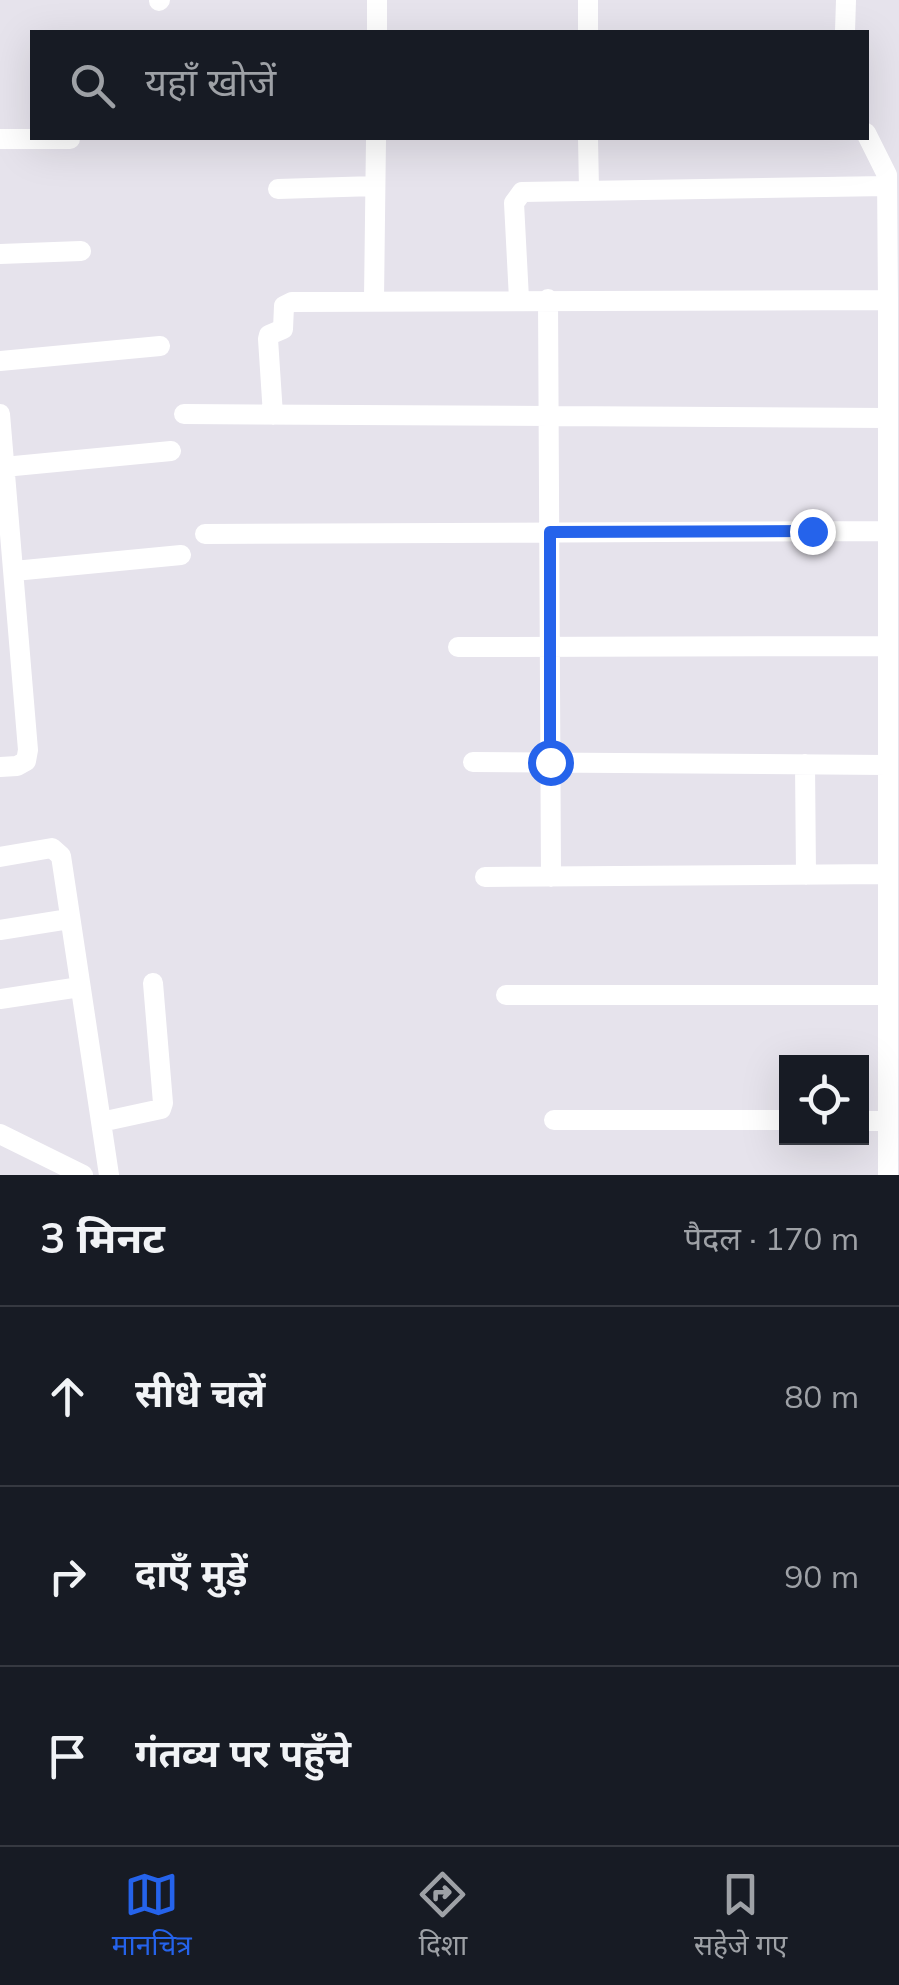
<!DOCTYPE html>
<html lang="hi">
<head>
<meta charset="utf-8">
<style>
	body { margin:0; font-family:Mulish,"Noto Sans Devanagari",sans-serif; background:#242831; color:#f1f3f6 }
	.controls { position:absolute; right:30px; bottom:30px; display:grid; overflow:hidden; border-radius:0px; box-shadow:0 10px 40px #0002 }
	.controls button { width:90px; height:90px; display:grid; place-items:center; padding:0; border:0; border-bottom:2px solid #363941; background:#171b24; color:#f1f3f6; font:50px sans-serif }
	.stop { position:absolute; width:30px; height:30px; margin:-22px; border:8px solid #2563eb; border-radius:50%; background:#fff }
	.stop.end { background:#2563eb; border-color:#fff; box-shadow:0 2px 10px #0008 }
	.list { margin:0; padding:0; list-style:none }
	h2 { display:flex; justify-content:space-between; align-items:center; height:130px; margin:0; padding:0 40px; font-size:42px }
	h2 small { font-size:32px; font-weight:400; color:#9ea1a6 }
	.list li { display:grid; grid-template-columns:65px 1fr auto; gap:30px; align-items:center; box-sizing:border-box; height:180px; padding:0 40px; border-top:2px solid #363941 }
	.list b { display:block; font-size:38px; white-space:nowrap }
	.list em { font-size:32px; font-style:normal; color:#9ea1a6 }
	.icon { flex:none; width:55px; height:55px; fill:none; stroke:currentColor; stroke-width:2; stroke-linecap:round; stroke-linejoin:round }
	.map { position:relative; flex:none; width:899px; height:1175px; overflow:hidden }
	.search { position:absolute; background:#171b24; box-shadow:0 10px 40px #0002; left:30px; right:30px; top:30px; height:110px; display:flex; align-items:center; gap:25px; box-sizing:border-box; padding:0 35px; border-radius:0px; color:#9ea1a6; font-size:38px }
	.sheet { height:670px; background:#171b24 }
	nav { display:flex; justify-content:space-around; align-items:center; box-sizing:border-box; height:140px; border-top:2px solid #363941; background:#171b24; font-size:28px; color:#9ea1a6 }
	nav a { display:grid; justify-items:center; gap:5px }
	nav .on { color:#2563eb }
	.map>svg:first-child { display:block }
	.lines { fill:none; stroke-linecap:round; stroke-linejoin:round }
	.minor { stroke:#fff; stroke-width:20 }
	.route { stroke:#2563eb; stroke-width:12 }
</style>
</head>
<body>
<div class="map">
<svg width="899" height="1175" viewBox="0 0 899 1175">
	<rect width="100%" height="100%" fill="#e6e3ec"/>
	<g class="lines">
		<path class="minor" d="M588,0V32
			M159,1L160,0
			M377,32V0
			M845,32L846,0
			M866,133L887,175L888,300
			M588,138L589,190
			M0,139H70
			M278,189L375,186
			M0,254L81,251
			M374,299L376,138
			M519,299L514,203L522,192L887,186
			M548,299L551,877
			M0,361L160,346
			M0,414L28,750L26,761L17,766L0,767
			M184,414L887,418
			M273,415L268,339L269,335L283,329L284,306L292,302L888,300V1175
			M4,467L171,451
			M205,534L887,531
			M14,571L181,555
			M458,647L887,646
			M473,762L887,765
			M805,764L806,875
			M0,857L52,848L61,856L109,1175
			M485,877L886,874
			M0,930L69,919
			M506,995H887
			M0,999L80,987
			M554,1120H786
			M862,1121H888
			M101,1122L161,1109L163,1103L153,983
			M0,1134L83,1175"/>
	</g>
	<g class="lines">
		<path class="route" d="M550,762V532L812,531"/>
	</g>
</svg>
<div class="controls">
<button><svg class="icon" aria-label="locate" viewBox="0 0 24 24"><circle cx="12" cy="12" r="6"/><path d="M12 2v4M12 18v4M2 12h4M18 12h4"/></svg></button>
</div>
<div class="stop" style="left:550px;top:762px"></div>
<div class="stop end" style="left:812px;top:531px"></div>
<div class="search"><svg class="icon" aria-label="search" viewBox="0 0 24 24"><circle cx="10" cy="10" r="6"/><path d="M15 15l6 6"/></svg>यहाँ खोजें</div>
</div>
<section class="sheet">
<h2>3 मिनट<small>पैदल · 170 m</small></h2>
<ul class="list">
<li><svg class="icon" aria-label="ahead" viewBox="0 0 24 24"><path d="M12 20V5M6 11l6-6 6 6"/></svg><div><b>सीधे चलें</b></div><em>80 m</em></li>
<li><svg class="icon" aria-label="right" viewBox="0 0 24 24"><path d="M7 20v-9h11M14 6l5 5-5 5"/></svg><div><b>दाएँ मुड़ें</b></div><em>90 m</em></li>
<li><svg class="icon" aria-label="arrive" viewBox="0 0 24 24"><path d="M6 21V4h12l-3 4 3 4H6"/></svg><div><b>गंतव्य पर पहुँचे</b></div></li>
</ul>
</section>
<nav>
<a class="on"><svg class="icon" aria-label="map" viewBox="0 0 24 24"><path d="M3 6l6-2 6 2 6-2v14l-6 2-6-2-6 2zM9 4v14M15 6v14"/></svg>मानचित्र</a>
<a><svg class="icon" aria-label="directions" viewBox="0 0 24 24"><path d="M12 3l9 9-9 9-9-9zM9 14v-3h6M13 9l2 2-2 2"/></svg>दिशा</a>
<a><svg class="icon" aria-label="saved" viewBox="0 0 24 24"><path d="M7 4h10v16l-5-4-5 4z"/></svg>सहेजे गए</a>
</nav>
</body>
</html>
